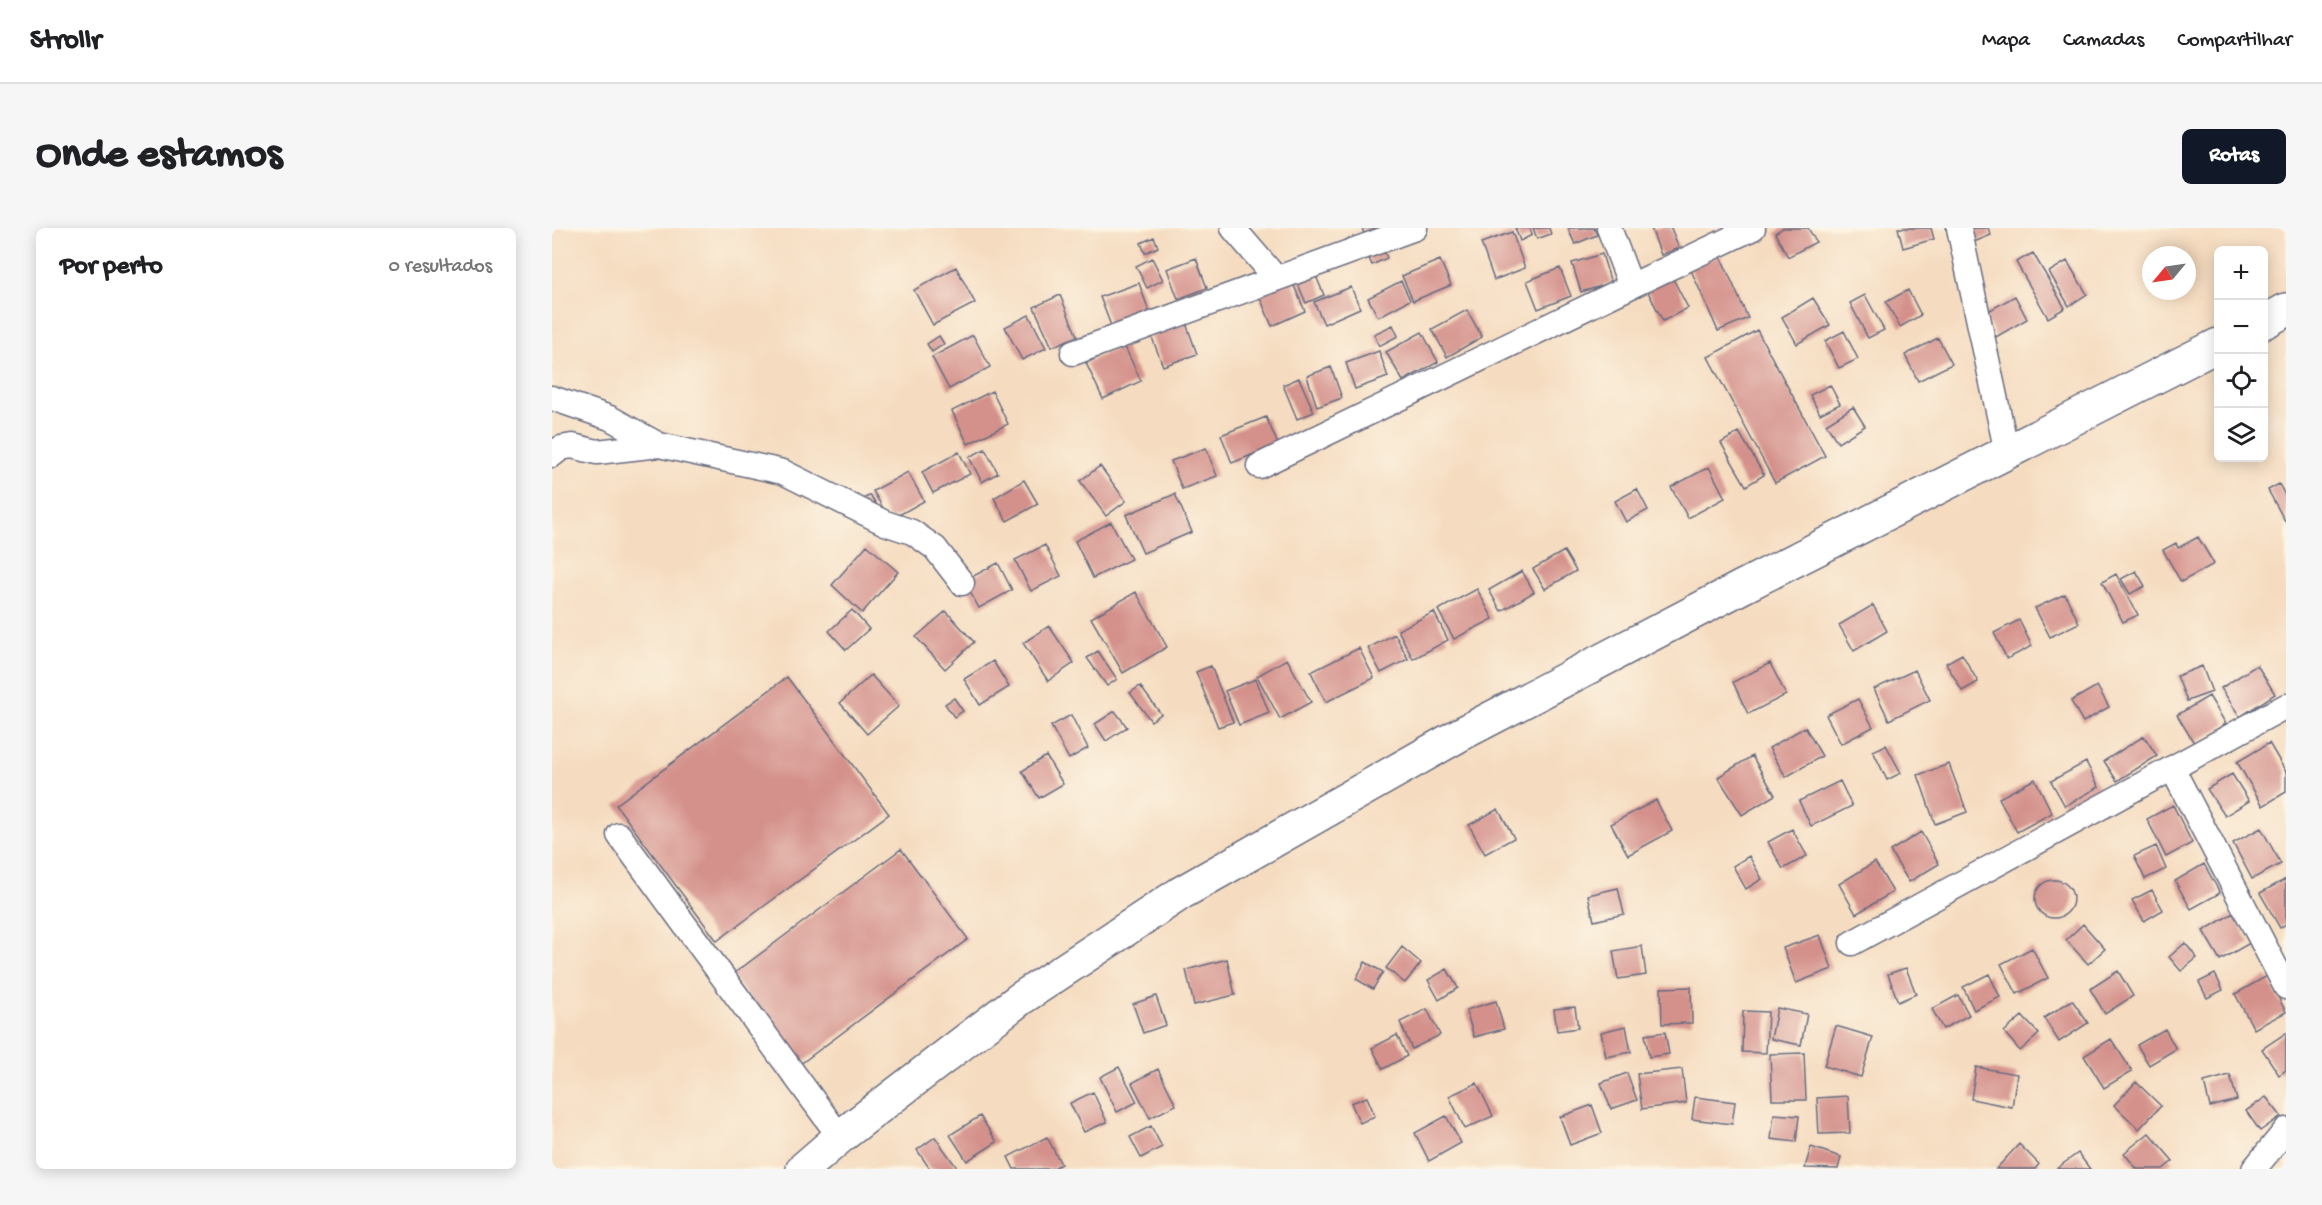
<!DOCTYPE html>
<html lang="pt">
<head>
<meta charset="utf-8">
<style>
	body { margin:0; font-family:"Gochi Hand",sans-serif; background:#f6f6f6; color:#202124 }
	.controls { position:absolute; right:18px; top:18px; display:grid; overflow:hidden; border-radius:9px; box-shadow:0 3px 15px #0003 }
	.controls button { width:54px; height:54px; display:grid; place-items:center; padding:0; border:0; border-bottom:2px solid #e0e0e0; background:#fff; color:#202124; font:30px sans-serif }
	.compass { position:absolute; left:1590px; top:18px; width:54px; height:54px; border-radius:50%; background:#fff; box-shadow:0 3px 15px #0003; rotate:241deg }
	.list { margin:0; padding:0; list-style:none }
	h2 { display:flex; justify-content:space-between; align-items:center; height:78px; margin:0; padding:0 24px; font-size:26px }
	h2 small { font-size:20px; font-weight:400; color:#757577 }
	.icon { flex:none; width:33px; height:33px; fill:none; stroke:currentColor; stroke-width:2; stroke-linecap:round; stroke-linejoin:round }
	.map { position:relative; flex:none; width:1734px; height:941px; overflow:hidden; border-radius:9px }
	header { display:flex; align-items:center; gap:36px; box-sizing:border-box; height:84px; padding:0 30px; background:#fff; border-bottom:2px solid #e0e0e0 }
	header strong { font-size:28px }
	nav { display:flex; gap:33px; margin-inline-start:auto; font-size:21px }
	.intro { display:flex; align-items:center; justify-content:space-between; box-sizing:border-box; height:144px; padding:0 36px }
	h1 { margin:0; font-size:42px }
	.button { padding:15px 27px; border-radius:9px; background:#111827; color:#fff; font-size:21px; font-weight:700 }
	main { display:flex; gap:36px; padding:0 36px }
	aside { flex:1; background:#fff; border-radius:9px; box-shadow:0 3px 15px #0003 }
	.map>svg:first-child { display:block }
	.building { fill:#d4918b }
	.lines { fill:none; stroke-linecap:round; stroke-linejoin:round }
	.street-casing { stroke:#676b80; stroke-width:27 }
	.highway-casing { stroke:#676b80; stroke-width:36 }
	.street { stroke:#fff; stroke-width:24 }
	.highway { stroke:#fff; stroke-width:33 }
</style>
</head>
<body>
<header>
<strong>Strollr</strong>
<nav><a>Mapa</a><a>Camadas</a><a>Compartilhar</a></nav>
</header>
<div class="intro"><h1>Onde estamos</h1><a class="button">Rotas</a></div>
<main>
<aside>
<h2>Por perto<small>0 resultados</small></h2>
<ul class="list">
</ul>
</aside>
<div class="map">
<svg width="1734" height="941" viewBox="0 0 1734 941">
	<rect width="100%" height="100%" fill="#fcf5e5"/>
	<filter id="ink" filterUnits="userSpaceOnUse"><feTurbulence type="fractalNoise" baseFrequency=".0167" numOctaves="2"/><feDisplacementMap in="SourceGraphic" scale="12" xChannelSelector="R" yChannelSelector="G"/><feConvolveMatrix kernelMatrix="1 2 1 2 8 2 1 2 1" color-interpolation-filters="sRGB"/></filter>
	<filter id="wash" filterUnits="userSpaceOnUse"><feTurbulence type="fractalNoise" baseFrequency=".008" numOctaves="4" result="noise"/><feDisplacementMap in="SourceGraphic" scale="24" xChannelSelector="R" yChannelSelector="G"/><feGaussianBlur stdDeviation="1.35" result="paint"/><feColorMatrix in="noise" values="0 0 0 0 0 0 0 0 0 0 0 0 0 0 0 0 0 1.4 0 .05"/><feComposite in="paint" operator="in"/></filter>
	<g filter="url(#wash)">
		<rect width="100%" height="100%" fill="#f5dbbf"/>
		<g id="blocks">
			<path class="building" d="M810,0H836L813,9Z
				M963,0H978L980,7L968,13Z
				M981,0H997L999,6L985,11Z
				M1018,0H1042L1045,7L1023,16L1016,1Z
				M1099,0H1119L1127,20L1109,27Z
				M1231,0H1256L1264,14L1236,29L1223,5Z
				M1346,0H1379L1382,11L1351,20Z
				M1416,0H1436L1439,7L1422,14Z
				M960,4L973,40L942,52L929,15Z
				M602,9L606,19L593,25L589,15Z
				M831,21L835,30L820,37L816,28Z
				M1481,25L1513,80L1496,90L1464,34Z
				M1050,26L1059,55L1029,64L1020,35Z
				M1168,27L1196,90L1166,103L1138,40Z
				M600,30L611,52L595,60L584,38Z
				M644,30L655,60L626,71L615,41Z
				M888,32L899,57L861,73L850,48Z
				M1515,33L1535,66L1517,78L1497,44Z
				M404,39L423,75L381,97L362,62Z
				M1008,40L1019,68L986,81L975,53Z
				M761,41L772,67L754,75L743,49Z
				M1119,47L1136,80L1111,93L1094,60Z
				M739,51L753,83L720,98L706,65Z
				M849,53L858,72L826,89L816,70Z
				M587,55L599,89L561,103L548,69Z
				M799,59L808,80L772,96L762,74Z
				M1356,62L1369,87L1348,99L1334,74Z
				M508,67L525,108L500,119L482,79Z
				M1313,67L1332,102L1316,110L1298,75Z
				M1463,68L1475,91L1444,109L1431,86Z
				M1261,70L1278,97L1245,116L1230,89Z
				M915,82L930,109L895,129L880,101Z
				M477,87L494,120L470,132L453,99Z
				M634,95L645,126L611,138L599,107Z
				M841,97L846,108L827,118L822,106Z
				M1205,102L1273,228L1223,255L1156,129Z
				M1292,103L1306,131L1287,140L1273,113Z
				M870,104L886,134L851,153L834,124Z
				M421,107L438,139L397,161L380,129Z
				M387,108L392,116L380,124L375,116Z
				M1386,110L1400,136L1366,153L1353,127Z
				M572,117L589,153L551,171L534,135Z
				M827,123L836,149L803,161L794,135Z
				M779,139L790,170L765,179L755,148Z
				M747,150L762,184L745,191L731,157Z
				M1278,157L1288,176L1268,186L1258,167Z
				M440,163L456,196L416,216L400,183Z
				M1301,179L1313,198L1286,215L1274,196Z
				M714,189L726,216L680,235L669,207Z
				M1187,204L1212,247L1194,258L1169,215Z
				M654,220L665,248L630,261L619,233Z
				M433,221L446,245L430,254L417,229Z
				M407,224L418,246L381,265L370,244Z
				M548,238L574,273L554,288L528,253Z
				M1157,239L1173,270L1136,290L1119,259Z
				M356,244L372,273L338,292L321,263Z
				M472,252L486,276L455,293L442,270Z
				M1727,256L1734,269V295L1716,262Z
				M1085,261L1096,282L1074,294L1063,273Z
				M623,266L640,304L591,325L574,287Z
				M318,267L325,277L315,283L308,273Z
				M559,294L579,331L541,350L523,313Z
				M1646,309L1662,336L1629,354L1611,322L1624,315L1626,320Z
				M315,317L346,344L310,385L280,357Z
				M493,317L509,348L479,363L463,332Z
				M1012,323L1024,343L993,361L981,341Z
				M446,335L460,362L427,380L412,353Z
				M970,343L982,364L949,383L937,362Z
				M1584,343L1593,358L1578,366L1569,351Z
				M1564,346L1586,387L1571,394L1550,354Z
				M925,361L941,391L902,411L886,382Z
				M584,364L615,419L571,445L539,390Z
				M1513,366L1527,395L1498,409L1483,380Z
				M1321,377L1335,403L1302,423L1287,397Z
				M300,382L317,401L294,422L277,403Z
				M394,383L422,414L393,441L364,409Z
				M882,384L896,412L861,431L846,402Z
				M1467,392L1480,418L1455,431L1442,405Z
				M497,398L522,435L496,453L471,415Z
				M843,406L856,431L829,445L816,420Z
				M807,420L822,450L774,474L759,444Z
				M546,423L565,451L555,458L535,430Z
				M1410,426L1426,454L1410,463L1394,435Z
				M735,431L759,474L728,491L705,448Z
				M441,433L457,459L428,477L412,451Z
				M1218,435L1234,467L1196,486L1181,454Z
				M1705,437L1723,466L1688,489L1669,460Z
				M659,438L681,494L666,499L644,444Z
				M1650,438L1660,464L1635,473L1625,448Z
				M1363,442L1378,472L1337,492L1322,461Z
				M319,447L347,478L315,506L288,475Z
				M235,449L337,586L165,713L64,577Z
				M704,451L717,485L687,497L673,463Z
				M588,458L609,486L599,493L578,465Z
				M1545,458L1557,479L1531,494L1519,473Z
				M1657,468L1674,496L1642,515L1625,487Z
				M402,470L411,483L402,489L393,476Z
				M1306,471L1321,499L1289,516L1274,487Z
				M563,483L575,499L554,513L543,496Z
				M519,487L536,520L517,531L499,498Z
				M1253,499L1270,528L1234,549L1217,520Z
				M1592,508L1605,528L1565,553L1552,533Z
				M1717,515L1734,544V564L1711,578L1685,534Z
				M1334,517L1349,545L1335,552L1321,523Z
				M494,528L511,556L487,570L470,543Z
				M1200,528L1223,567L1190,587L1166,549Z
				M1534,534L1547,559L1513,578L1499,553Z
				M1397,536L1415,584L1383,596L1366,547Z
				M1680,546L1697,573L1673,588L1655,561Z
				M1483,551L1500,585L1465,604L1447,570Z
				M1288,553L1300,578L1259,598L1247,573Z
				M1104,572L1120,603L1076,627L1059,596Z
				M1621,577L1640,615L1614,629L1595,591Z
				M946,581L962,610L933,626L917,597Z
				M1709,600L1729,636L1700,651L1681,615Z
				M1240,601L1255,628L1231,641L1216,614Z
				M1369,604L1387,636L1357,654L1338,623Z
				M1604,618L1614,641L1593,651L1582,628Z
				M349,621L416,711L247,837L180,747Z
				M1197,628L1210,651L1194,661L1181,638Z
				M1323,634L1341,664L1304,686L1287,656Z
				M1652,636L1668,665L1639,681L1623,653Z
				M1734,651V696L1728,700L1708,665Z
				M1483 671a19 19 0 1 1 38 0a19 19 0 1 1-38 0Z
				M1066,660L1072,686L1042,693L1036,667Z
				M1600,662L1611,682L1592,693L1580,672Z
				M1681,685L1698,715L1668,732L1651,703Z
				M1531,696L1553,721L1536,736L1514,712Z
				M1268,707L1280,741L1244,755L1231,720Z
				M1633,715L1645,730L1629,743L1617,729Z
				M1090,718L1094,747L1066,751L1061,723Z
				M850,719L869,735L853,755L834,740Z
				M1480,720L1496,750L1465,766L1449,736Z
				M675,731L683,767L642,777L634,742Z
				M813,734L831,744L821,761L804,751Z
				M1354,740L1364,766L1346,774L1336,746Z
				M895,741L906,760L887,772L876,752Z
				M1566,743L1581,768L1553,786L1538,761Z
				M1437,746L1448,769L1422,782L1411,759Z
				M1663,746L1671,762L1655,770L1647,754Z
				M1715,748L1734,784L1702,801L1683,766Z
				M1139,759L1140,795L1110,796L1109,760Z
				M1406,767L1417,787L1391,801L1380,781Z
				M604,768L614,797L591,805L581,776Z
				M1520,772L1536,795L1507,814L1492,790Z
				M944,773L952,801L922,809L914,782Z
				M1023,779L1026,800L1005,803L1002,781Z
				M1225,780L1255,786L1249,817L1219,811Z
				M875,781L888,807L860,821L848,794Z
				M1191,783L1216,784L1214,825L1190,824Z
				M1470,788L1487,806L1468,823L1452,804Z
				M1074,798L1079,824L1054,829L1049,804Z
				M1284,798L1321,809L1309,849L1272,838Z
				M1613,801L1624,821L1597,837L1585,817Z
				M1113,804L1117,826L1097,829L1093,807Z
				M1734,805V842L1727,847L1710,821Z
				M845,807L855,828L831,841L820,820Z
				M1559,811L1580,843L1552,860L1532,828Z
				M1252,825L1254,872H1220L1218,826Z
				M567,839L585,874L565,884L548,849Z
				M1424,839L1465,846L1460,879L1419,871Z
				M606,841L624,877L598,890L580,855Z
				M1130,841L1134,875L1090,881L1085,846Z
				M1075,845L1085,872L1059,881L1049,855Z
				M1678,847L1685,872L1658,879L1652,854Z
				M1584,854L1609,878L1587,901L1562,877Z
				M925,855L941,888L913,901L897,868Z
				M541,864L555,894L532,904L518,875Z
				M1296,868L1298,905L1267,906L1265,870Z
				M815,869L823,888L808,895L799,875Z
				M1143,869L1183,874L1180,896L1140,891Z
				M1714,869L1729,888L1708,903L1694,883Z
				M1040,877L1050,905L1018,917L1008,889Z
				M1222,886L1247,888L1244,914L1219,911Z
				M428,888L445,914L415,933L398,907Z
				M894,888L909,915L877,933L863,905Z
				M599,898L610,919L589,930L578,909Z
				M1597,905L1621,933L1611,941H1585L1572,925Z
				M383,909L406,941H378L365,922Z
				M495,909L509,936L500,941H462L456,929Z
				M1467,916L1487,936L1483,941H1444Z
				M1259,919L1289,929L1286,941L1253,940Z
				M1526,925L1538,941H1504Z"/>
		</g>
	</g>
	<g filter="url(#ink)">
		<use href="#blocks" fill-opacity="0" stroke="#676b80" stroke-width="1.5"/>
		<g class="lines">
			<g class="street-casing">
				<path id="street" d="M681,0L724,50
					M1057,0L1079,58L1201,0
					M1407,0L1455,225
					M521,125L863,0
					M0,170L58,190L107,217L231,244L333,295L360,304L383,320L410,355
					M0,227L9,220L20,218L45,224L107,217
					M707,238L1079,58
					M1620,540L1734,759
					M67,607L288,909
					M1300,715L1734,478
					M1702,941L1734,902"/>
			</g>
			<g class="highway-casing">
				<path id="highway" d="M1712,94L1734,82
					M251,941L288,909L468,771L629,665L909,506L1190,359L1666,117"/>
			</g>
			<use href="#street" class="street"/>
			<use href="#highway" class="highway"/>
		</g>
	</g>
</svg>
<div class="controls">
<button>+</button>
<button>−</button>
<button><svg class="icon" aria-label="locate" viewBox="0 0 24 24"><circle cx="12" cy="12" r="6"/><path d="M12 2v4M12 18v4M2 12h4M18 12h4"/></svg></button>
<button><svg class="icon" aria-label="layers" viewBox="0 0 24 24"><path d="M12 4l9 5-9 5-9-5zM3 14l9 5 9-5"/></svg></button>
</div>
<svg class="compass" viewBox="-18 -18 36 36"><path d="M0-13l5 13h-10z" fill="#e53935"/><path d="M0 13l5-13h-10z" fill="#757577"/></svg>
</div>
</main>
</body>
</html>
